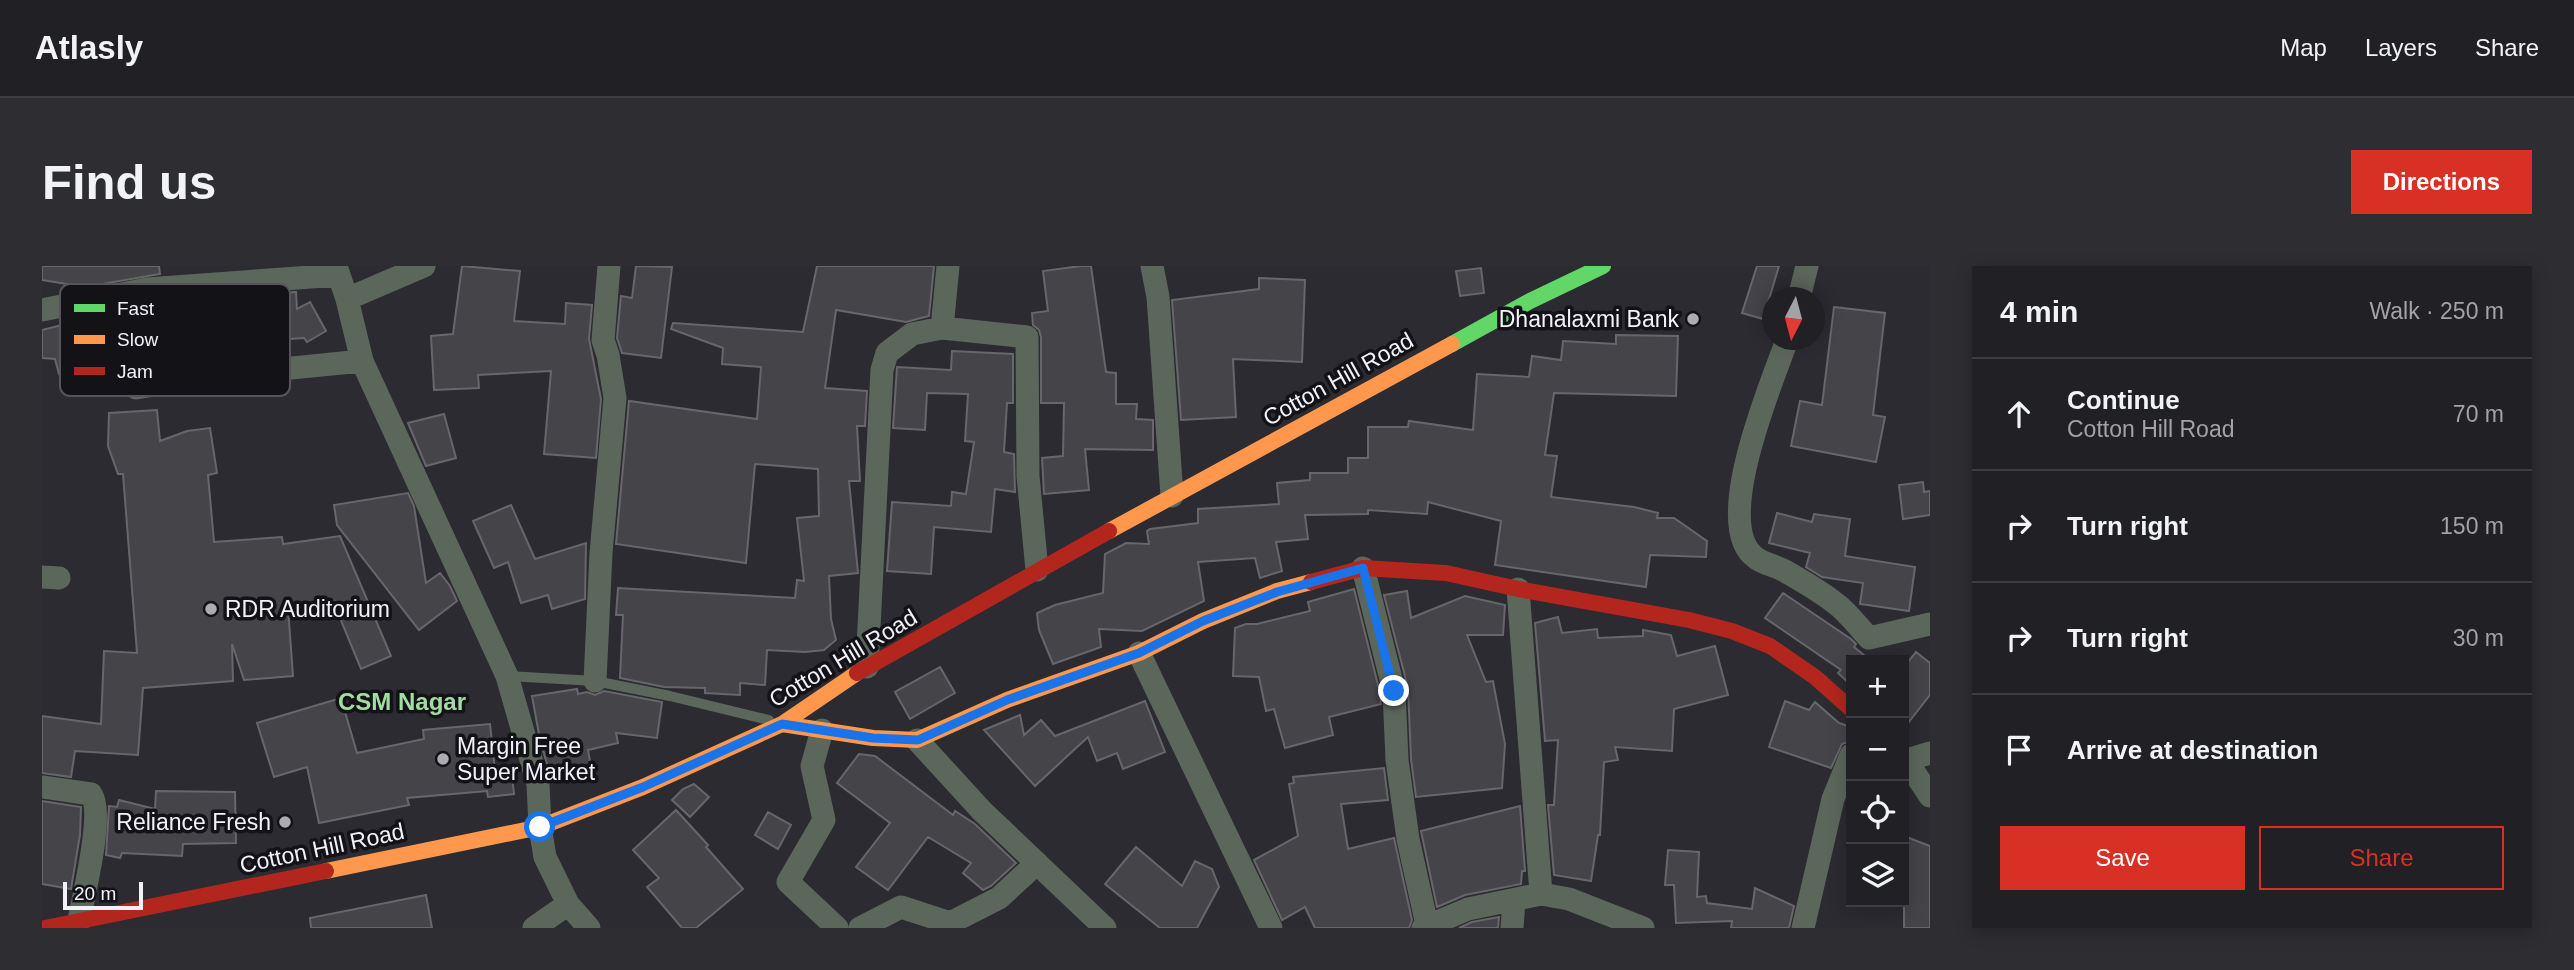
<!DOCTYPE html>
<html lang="en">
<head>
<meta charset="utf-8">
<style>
	body { margin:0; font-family:Arial,sans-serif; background:#2d2d32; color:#f1f3f6 }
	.controls { position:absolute; right:21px; bottom:21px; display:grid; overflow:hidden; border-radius:0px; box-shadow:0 4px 18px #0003 }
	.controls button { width:63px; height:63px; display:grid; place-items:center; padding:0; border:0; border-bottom:2px solid #3e3e42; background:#212025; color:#f1f3f6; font:35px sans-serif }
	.compass { position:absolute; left:1720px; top:21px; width:63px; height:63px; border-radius:50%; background:#212025; box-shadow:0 4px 18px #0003; rotate:186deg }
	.scale { position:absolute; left:21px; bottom:18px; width:80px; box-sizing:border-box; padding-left:7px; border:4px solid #f2f1f8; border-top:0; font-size:19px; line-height:24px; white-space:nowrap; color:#f2f1f8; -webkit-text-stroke:5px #131217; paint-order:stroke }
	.stop { position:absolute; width:21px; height:21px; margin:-16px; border:5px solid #1a73e8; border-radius:50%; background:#fff }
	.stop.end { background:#1a73e8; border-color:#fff; box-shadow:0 2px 7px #0008 }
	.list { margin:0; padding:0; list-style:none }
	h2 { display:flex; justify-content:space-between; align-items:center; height:91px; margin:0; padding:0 28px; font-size:30px }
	h2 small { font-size:23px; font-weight:400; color:#a2a3a7 }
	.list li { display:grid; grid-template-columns:46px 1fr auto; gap:21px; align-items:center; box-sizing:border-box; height:112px; padding:0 28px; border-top:2px solid #3e3e42 }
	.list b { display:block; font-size:26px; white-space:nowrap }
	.list p { margin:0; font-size:23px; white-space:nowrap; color:#a2a3a7 }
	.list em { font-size:23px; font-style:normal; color:#a2a3a7 }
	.actions { display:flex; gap:14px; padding:21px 28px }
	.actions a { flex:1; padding:16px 0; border:2px solid #d93025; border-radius:0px; text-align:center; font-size:24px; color:#d93025 }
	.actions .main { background:#d93025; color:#fff }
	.icon { flex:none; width:38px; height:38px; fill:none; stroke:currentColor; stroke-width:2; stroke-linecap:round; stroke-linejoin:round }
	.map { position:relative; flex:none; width:1888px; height:662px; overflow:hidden; border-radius:0px }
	header { display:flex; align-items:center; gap:42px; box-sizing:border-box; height:98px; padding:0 35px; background:#212025; border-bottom:2px solid #3e3e42 }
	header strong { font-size:33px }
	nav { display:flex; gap:38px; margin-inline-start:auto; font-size:24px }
	.intro { display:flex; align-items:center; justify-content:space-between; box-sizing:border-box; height:168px; padding:0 42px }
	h1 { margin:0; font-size:49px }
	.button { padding:18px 32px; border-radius:0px; background:#d93025; color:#fff; font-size:24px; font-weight:700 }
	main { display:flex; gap:42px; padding:0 42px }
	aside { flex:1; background:#212025; border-radius:0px; box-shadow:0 4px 18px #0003 }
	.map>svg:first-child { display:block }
	.building { fill:#454449; stroke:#67666b; stroke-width:2 }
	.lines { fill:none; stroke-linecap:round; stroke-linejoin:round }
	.lane { stroke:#5c675c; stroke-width:10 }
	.street { stroke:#5c675c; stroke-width:23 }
	.fast { stroke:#63d668; stroke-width:16 }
	.slow { stroke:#ff974d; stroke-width:16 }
	.jam { stroke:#b3261e; stroke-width:16 }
	.route { stroke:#1a73e8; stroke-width:9 }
	.poi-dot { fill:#adacb2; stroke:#131217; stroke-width:2.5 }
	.labels { text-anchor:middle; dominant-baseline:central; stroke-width:7; stroke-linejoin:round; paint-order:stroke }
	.poi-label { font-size:23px; fill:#f2f1f8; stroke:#131217; text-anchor:end }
	.street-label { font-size:23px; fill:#f2f1f8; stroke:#131217 }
	.neighbourhood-label { font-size:24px; font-weight:bold; fill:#a2dca2; stroke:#131217 }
	.key { fill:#131217; stroke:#56555a; stroke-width:2 }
	.key-label { font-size:19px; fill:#f2f1f8 }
</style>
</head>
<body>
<header>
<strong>Atlasly</strong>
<nav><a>Map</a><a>Layers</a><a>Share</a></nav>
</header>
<div class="intro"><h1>Find us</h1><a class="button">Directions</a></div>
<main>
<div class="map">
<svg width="1888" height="662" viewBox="0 0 1888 662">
	<rect width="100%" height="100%" fill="#2c2b31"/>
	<path class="building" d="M0,0H117L118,8L43,21L0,14Z
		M420,0L478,5L472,55L523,58L524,37L550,39L547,73L559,133L554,192L502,188L509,105L436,109L437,122L392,124L389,70L411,68Z
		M594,0L630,1L619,92L580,87L575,72L579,30L590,32Z
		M775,0H892L887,50L864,56L794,44L783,122L825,125L823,160H815L818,215H807L816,307L787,310L789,353L794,374L782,384L763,386L725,384L723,419L698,417V429L663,427V422L622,421L578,412L581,349H574L576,322L753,332L755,314L762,315L755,252L777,250L776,203L713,198L704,297L574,278L587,135L715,153L719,101L680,98L681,82L629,63L631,57L761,66Z
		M1039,0H1049L1064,106L1074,107V138H1095L1094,153L1111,154V184L1043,183L1047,224L1002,228L1000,192L1021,190L1022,137H999V71L997,64L991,59L990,47L1006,45L1001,5Z
		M1715,0H1737L1721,53L1700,47Z
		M1439,2L1442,27L1418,30L1414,5Z
		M1217,12L1263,14L1260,96L1191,93L1194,151L1139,154L1130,34L1217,23Z
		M251,26H254L255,43L268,36L284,65L265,76L262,72L215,75L181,84L171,48Z
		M1792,41L1843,47L1831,149L1843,151L1834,196L1749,180L1758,135L1780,139Z
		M72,46L77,66L69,68L72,80L51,86L54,98L17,108L13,93L0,92V64Z
		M1574,69L1636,70L1634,130L1512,127L1503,189L1515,190L1509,231L1592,241L1616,247L1615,252H1632L1665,275L1664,291L1608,289L1604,321L1453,299L1459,255L1386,236L1385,248L1326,244V248L1263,249L1266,273L1234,276L1240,305L1218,312L1213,292L1156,296L1162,335L1100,365L1057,363L1059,381L1011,398L997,364L995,347L1013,339L1061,327L1063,288L1084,277L1107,278L1105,265L1108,263L1156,257V243L1237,238L1235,217L1268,214V207H1306V192H1326V161H1366L1367,155L1431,164L1435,108L1487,111L1490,90L1519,94L1521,75L1574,78Z
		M910,85L971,88V137H965L962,186L972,188L973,226L953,223L949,266L892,261L889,308L845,305L850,236L909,240L910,226L924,228L932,176L923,175L926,128L885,127L883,164L851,162L855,101L909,104Z
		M115,144L118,175L145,165L168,162L175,207L166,209L172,276L240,271L241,278L298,270L349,390L319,403L291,335L246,342L251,410L202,414L190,378L191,415L101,422L96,489L33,485L29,511L0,507V450L59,458L62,385L95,387L81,208H76L66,180L67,147Z
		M402,148L414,192L384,200L366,157Z
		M1881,216L1882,226L1888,225V249L1861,253L1857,219Z
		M366,227L372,240L384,317L398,307L408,320L415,335L377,364L295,259L292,239Z
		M469,239L493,293L544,277L543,333L510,343L506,329L479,337L466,296L452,302L431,255Z
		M1735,247L1770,256L1772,248L1808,253L1803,290L1873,301L1867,345L1818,338L1821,317L1780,311L1764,301L1768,287L1727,277Z
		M1312,323L1338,427L1339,438L1287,451L1291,469L1243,482L1232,443L1224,445L1217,411L1191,410L1193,362L1204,358H1215L1268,345L1266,336Z
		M1365,325L1369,352L1423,330L1463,339L1461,369H1425L1444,416L1451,415L1463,478L1460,522L1374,531L1369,493L1366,422L1342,329Z
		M1741,327L1809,373L1814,378L1812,381L1828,394H1809V419L1796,407L1799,404L1723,352Z
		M1516,351L1520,367L1555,363L1556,372L1601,370V364L1629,369L1635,390L1673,380L1686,429L1632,443L1630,485L1573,481L1576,494L1562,496L1558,569H1556L1549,615L1512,609L1506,539H1512L1516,474L1503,475L1493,357Z
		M1874,386L1888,397V429L1862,462V401Z
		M898,401L913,427L868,453L853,426Z
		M535,423L536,428L545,426L553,429L562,425L620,436L615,472L574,467L576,477L546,484L549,501L508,508L498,474L490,430Z
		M299,432L315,487L382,473L381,464L448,458L453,505L469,503L472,528L446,531L445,525L365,532L367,539L277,557L265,501L232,511L215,457Z
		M1103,435L1123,486L1081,503L1075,487L1055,495L1046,471L993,520L942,464L978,449L982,469L999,454L1013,470Z
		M1743,435L1767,444L1773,436L1797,457L1809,461V475L1800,478L1789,502L1727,481Z
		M817,488L833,490L911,549L913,545L933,558L974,597L949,620L941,624L921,607L929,597L886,571L846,624L814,601L848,557L795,517Z
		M1342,502L1346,534L1299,538L1306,583L1352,572L1370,654L1367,662H1273L1263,641L1240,654L1212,594L1256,570L1247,518L1252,517L1251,511Z
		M652,518L667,531L648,551L630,534L641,523Z
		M114,525L193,526L194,577L141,578L140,590L80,587L78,592L64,589L67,540L75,541L77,534L113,543Z
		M0,535L39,541L38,569L29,623L0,618Z
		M1478,540L1483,605H1480L1479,618L1423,629L1395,641L1379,565Z
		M634,544L666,579L664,581L701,623L654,662H640L605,621L617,612L591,584Z
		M726,546L749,559L736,583L713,569Z
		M1862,570L1888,580V662H1862Z
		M1094,581L1140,620L1153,595L1170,603L1177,621L1155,662H1118L1063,618Z
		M1626,584L1657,586L1655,631L1664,630L1665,637L1710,643L1713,622L1752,640L1747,662H1689L1690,655L1634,657L1632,619H1623Z
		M384,629L390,662H269L268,652Z
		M1457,651L1456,662H1417L1430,656Z"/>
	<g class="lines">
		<path class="lane" d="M465,410L553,415L628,430L727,454"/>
		<path class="street" d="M294,0L305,33L320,95L465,410L496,518L498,561L503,591L526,638L547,662
			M1110,0L1116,31L1130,230
			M1757,32L1765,0
			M305,33L382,0
			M0,44L105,23L295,9
			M900,62L985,71L986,210L995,304
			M1745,74C1730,116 1668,261 1714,292C1722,298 1734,300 1743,305C1760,315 1778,325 1793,337C1806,346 1816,361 1827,372L1888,358
			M94,122L169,110L320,95
			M1321,302L1352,425L1355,494L1366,573L1385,659
			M0,311L17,312
			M1097,387L1229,662
			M825,401L840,104L845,87L870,68L900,62L906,0
			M553,415L559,287L573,132L566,89L561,74L567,0
			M780,464L770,500L782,554L746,616L795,662
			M875,474L940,545L1063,662
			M1862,491L1888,530
			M1865,494L1888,487
			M0,521L49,528C63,547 41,630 37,655
			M1499,628L1527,633L1601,662
			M492,662L526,638
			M818,662L859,641L908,657L957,632L995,597
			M1381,662L1426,643L1499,628L1476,323
			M1470,662L1472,634
			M1761,662L1791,533L1809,489"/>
		<path class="fast" d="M1410,78L1488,35L1561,0"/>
		<path class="slow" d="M1067,265L1410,78
			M740,458L831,472L875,474L965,434L1097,387L1161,355L1235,325L1269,316
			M284,605L498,561L601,521L740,458L815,407"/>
		<path class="jam" d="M1269,316L1321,302L1404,307L1476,323L1647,354L1690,365L1728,380L1773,411L1809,443
			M815,407L1067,265
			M3,662L284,605"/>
	</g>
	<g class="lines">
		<path class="route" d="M498,561L601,521L740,458L831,472L876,474L965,434L1097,387L1161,355L1235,326L1321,302L1352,425"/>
	</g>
	<g class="poi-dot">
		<circle cx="1651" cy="53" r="7"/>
		<circle cx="169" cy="343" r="7"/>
		<circle cx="401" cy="493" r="7"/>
		<circle cx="243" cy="556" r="7"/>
	</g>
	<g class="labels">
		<g class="poi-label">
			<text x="1637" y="53">Dhanalaxmi Bank</text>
			<text x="183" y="343" text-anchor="start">RDR Auditorium</text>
			<text x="415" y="480" text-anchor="start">Margin Free<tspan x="415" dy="26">Super Market</tspan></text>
			<text x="229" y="556">Reliance Fresh</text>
		</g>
		<g class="street-label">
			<text transform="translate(1296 113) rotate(-29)">Cotton Hill Road</text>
			<text transform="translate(801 392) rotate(-31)">Cotton Hill Road</text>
			<text transform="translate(280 582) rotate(-12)">Cotton Hill Road</text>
		</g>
		<g class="neighbourhood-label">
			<text x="360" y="435">CSM Nagar</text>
		</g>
	</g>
	<rect x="18" y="18" width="230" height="112" rx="10" class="key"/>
	<rect x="32" y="38" width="31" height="8" fill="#63d668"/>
	<rect x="32" y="69" width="31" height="9" fill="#ff974d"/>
	<rect x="32" y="101" width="31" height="8" fill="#b3261e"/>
	<g class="key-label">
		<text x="75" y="49">Fast</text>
		<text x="75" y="80">Slow</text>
		<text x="75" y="112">Jam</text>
	</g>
</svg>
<div class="controls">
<button>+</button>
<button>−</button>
<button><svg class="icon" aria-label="locate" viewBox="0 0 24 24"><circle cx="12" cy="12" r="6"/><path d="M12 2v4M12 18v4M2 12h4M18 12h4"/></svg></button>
<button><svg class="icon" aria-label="layers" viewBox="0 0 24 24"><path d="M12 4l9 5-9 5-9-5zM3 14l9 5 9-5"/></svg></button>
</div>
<svg class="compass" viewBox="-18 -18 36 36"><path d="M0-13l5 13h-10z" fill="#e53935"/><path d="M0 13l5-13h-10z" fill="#a2a3a7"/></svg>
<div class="scale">20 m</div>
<div class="stop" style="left:498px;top:561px"></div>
<div class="stop end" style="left:1352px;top:425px"></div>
</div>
<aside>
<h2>4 min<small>Walk · 250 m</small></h2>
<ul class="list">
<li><svg class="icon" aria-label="ahead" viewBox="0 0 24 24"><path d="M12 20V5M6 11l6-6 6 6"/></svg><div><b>Continue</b><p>Cotton Hill Road</p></div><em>70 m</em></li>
<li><svg class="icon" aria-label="right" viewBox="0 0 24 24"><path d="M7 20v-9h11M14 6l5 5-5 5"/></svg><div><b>Turn right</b></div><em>150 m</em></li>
<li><svg class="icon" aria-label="right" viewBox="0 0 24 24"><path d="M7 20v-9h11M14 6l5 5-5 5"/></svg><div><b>Turn right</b></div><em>30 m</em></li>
<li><svg class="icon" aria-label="arrive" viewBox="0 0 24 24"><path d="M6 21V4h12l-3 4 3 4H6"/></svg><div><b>Arrive at destination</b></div></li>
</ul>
<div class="actions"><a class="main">Save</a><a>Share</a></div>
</aside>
</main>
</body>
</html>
